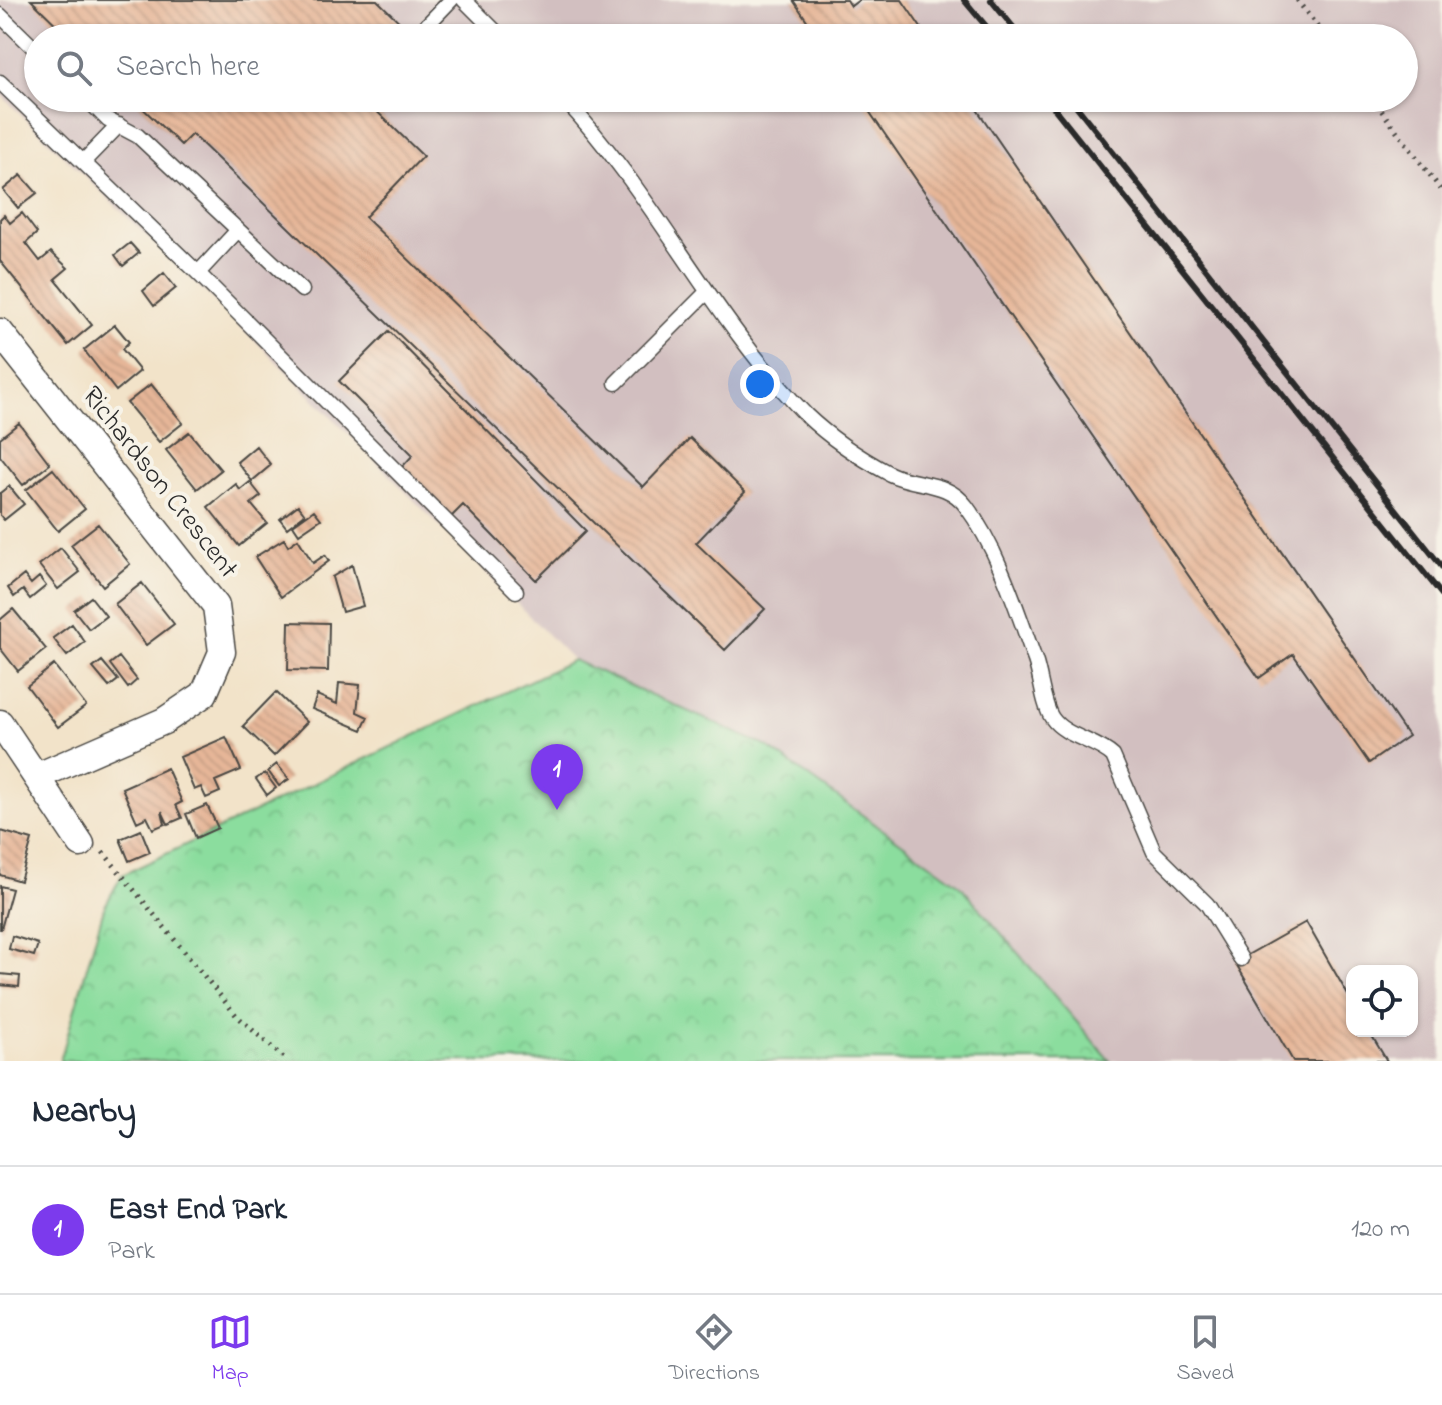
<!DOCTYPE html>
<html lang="en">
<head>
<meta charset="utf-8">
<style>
	body { margin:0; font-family:"Indie Flower",sans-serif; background:#f6f6f7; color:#1f2937 }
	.controls { position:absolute; right:24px; bottom:24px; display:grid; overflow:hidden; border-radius:16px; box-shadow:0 2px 6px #0004 }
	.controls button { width:72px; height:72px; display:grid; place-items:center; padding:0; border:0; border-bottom:2px solid #e0e1e3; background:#fff; color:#1f2937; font:40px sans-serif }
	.you { position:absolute; left:760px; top:384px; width:28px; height:28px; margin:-20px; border:6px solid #fff; border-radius:50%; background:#1a73e8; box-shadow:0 0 0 12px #1a73e833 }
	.badge { display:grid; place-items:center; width:52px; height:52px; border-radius:50%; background:#7c3aed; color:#fff; font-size:26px; font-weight:700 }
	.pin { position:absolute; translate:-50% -66px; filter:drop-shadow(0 2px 4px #0008) }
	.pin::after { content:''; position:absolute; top:42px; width:28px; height:24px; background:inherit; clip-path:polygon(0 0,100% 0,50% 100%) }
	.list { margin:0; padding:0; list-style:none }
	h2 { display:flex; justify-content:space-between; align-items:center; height:104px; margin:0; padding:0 32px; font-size:34px }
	h2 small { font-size:26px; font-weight:400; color:#747a83 }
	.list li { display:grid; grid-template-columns:52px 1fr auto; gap:24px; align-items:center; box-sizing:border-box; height:128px; padding:0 32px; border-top:2px solid #e0e1e3 }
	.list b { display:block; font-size:30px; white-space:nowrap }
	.list p { margin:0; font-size:26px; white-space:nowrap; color:#747a83 }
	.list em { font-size:26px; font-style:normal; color:#747a83 }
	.icon { flex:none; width:44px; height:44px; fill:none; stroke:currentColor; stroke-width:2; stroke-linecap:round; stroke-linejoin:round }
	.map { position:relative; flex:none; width:1442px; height:1061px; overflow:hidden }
	.search { position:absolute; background:#fff; box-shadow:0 2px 6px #0004; left:24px; right:24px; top:24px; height:88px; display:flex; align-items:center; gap:20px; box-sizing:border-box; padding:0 28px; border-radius:44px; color:#747a83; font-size:30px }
	.sheet { height:232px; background:#fff }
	nav { display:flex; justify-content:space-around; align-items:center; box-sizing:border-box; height:112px; border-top:2px solid #e0e1e3; background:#fff; font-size:22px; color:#747a83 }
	nav a { display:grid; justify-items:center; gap:4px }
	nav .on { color:#7c3aed }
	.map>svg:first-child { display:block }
	.industrial { fill:#d2bfc0; fill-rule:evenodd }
	.park { fill:url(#park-crowns); stroke:#5b8464; stroke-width:2 }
	.building { fill:url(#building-back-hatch) }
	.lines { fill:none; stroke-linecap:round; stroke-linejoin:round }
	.service-casing { stroke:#494743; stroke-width:17 }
	.minor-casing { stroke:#494743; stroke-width:29 }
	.path { stroke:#494743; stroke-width:5; stroke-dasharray:2 6; stroke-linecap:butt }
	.service { stroke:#fff; stroke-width:14 }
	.minor { stroke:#fff; stroke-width:26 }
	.rail { stroke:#2b2b2b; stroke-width:6 }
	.labels { text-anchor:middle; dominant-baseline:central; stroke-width:8; stroke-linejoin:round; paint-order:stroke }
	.street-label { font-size:28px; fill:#2b2b2b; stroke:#f7f3e8 }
</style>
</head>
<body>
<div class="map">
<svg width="1442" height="1061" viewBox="0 0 1442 1061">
	<defs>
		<pattern id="park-crowns" width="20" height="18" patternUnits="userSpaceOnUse" patternTransform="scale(2)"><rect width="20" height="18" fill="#8bdd9e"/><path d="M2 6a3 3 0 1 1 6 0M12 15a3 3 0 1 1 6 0" fill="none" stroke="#78be88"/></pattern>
		<pattern id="building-back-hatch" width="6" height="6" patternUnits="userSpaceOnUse" patternTransform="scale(2)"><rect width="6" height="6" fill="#e6b698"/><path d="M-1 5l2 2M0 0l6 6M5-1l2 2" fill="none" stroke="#c59d83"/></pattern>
	</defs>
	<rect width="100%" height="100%" fill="#f7f3e8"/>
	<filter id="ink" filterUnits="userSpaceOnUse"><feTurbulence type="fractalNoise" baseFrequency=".0125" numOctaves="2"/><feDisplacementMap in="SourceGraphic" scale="16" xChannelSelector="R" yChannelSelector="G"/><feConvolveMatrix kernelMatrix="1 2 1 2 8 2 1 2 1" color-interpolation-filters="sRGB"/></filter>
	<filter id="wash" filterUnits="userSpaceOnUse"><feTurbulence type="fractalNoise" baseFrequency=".006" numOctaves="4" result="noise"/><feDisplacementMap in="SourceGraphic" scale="32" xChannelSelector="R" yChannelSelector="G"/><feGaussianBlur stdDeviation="1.8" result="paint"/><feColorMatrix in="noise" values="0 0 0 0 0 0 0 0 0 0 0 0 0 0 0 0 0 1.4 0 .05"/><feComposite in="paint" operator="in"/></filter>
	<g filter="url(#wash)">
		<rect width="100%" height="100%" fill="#f2e3c9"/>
		<path class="industrial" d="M0,0H1442V1061H1110L960,885L766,746L573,660L267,352L0,94ZM38,38H1404V98H38ZM1352,971H1412V1031H1352Z"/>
		<path class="park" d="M573,660L766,746L960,885L1110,1061H60L104,908L122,875Z"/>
		<g id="blocks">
			<path class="building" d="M31,0H377L411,33L407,38H70Z
				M793,0H847L851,6L859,0H902L928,38H819Z
				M132,98H363L423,156L365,217L643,487L690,438L745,492L696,543L765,609L725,650L192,134L181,145Z
				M860,98H969L1408,736L1369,763L1293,654L1259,678Z
				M21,175L37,193L18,208L3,190Z
				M22,213L37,233L26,243L40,261L51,252L68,268L55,279L92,325L68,345L0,261V219L4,215L10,223Z
				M130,243L139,253L123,266L115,255Z
				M164,273L176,288L154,306L143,291Z
				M115,325L129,342L122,349L140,371L116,391L84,350Z
				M389,331L586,531L536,580L463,505L451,517L402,467L413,455L339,381Z
				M151,384L183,423L159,442L127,403Z
				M19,423L50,464L23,485L0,456V438Z
				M189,432L221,470L197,489L166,450Z
				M256,446L271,465L252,481L237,462Z
				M53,469L85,509L58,531L26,490Z
				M250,482L261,496L251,504L267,523L239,546L208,507L236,484L240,490Z
				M9,486L24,504L4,520L0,515V493Z
				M298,505L305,514L287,528L280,519Z
				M314,510L321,519L299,534L293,525Z
				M98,524L130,564L103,586L71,545Z
				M284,539L288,546L298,539L313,563L325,555L329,561L281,597L255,557Z
				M61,548L80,572L58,589L39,565Z
				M352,565L363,606L342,612L332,577Z
				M24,575L31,584L39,577L46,586L30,599L23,590L14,597L8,588Z
				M142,583L174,624L146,645L115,604Z
				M91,597L106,616L89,629L74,610Z
				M13,609L46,649L18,671L0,648V620Z
				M289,622L329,623L328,671L288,670Z
				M72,624L85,642L67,656L53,638Z
				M119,657L137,680L128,688L110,664Z
				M102,661L118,680L109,687L93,668Z
				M54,665L86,706L58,727L27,686Z
				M339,683L360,685L357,712L368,717L362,730L312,709L317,695L337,704Z
				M276,692L307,722L274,756L243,726Z
				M226,737L241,770L215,781L220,792L206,798L201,787L194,790L180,757Z
				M277,764L289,779L279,786L268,771Z
				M167,768L182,802L176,805L182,818L168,824L162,811L165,824L153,829L147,817L137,822L122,788Z
				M265,773L276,788L267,795L256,779Z
				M207,805L218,828L196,838L186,814Z
				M141,830L150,852L129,861L120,839Z
				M1,831L32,840L20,881L0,875Z
				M0,886L12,889L1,929H0Z
				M1306,922L1352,1002V1031H1369L1387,1061H1293L1235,962Z
				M12,936L38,944L34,956L9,949Z
				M0,974L20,976L19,987L0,985Z"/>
		</g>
	</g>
	<g filter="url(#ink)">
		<use href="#blocks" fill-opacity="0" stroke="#494743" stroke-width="2"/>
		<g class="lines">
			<g class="service-casing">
				<path id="service" d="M464,0L502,38
					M0,15L38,52
					M426,26L451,0
					M0,82L198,273L516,591
					M86,98L108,120L138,136L302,290
					M563,98C655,195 712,319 806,415C829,437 862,459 890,474C917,487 947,480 966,506C998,549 1017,610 1035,660C1041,677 1043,705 1052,718C1065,737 1096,740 1113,756L1154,852L1207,904L1241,959
					M83,162L119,125
					M198,273L238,230
					M616,383L707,292"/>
			</g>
			<g class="minor-casing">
				<path id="minor" d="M0,332L216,606L222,652L204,694L164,721L38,776
					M0,723L81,844"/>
			</g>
			<path class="path" d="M1297,0L1326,38
				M1372,98L1442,191
				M103,852L236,1015L287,1061"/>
			<use href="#service" class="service"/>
			<use href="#minor" class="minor"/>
			<path class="rail" d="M964,0L996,38
				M991,0L1022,38
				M1046,98L1442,595
				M1070,98L1442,567"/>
		</g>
	</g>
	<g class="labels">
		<g class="street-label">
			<text transform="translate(159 483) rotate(52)">Richardson Crescent</text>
		</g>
	</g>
</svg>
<div class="controls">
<button><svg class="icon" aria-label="locate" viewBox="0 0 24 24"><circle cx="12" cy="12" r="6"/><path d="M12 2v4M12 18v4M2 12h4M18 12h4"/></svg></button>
</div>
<div class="you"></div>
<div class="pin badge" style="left:557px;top:810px">1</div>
<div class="search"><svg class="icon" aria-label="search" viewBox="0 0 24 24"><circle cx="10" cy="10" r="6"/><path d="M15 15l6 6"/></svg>Search here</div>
</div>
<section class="sheet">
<h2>Nearby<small></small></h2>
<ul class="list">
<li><span class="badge">1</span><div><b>East End Park</b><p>Park</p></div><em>120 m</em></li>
</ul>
</section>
<nav>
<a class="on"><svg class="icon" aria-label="map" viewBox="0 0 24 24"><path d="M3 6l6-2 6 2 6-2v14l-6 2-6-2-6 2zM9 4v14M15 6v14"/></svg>Map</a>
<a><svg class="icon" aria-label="directions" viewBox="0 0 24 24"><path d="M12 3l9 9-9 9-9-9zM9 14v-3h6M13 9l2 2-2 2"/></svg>Directions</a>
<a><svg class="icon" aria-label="saved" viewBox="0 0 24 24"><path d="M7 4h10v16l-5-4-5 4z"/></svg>Saved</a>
</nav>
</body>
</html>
